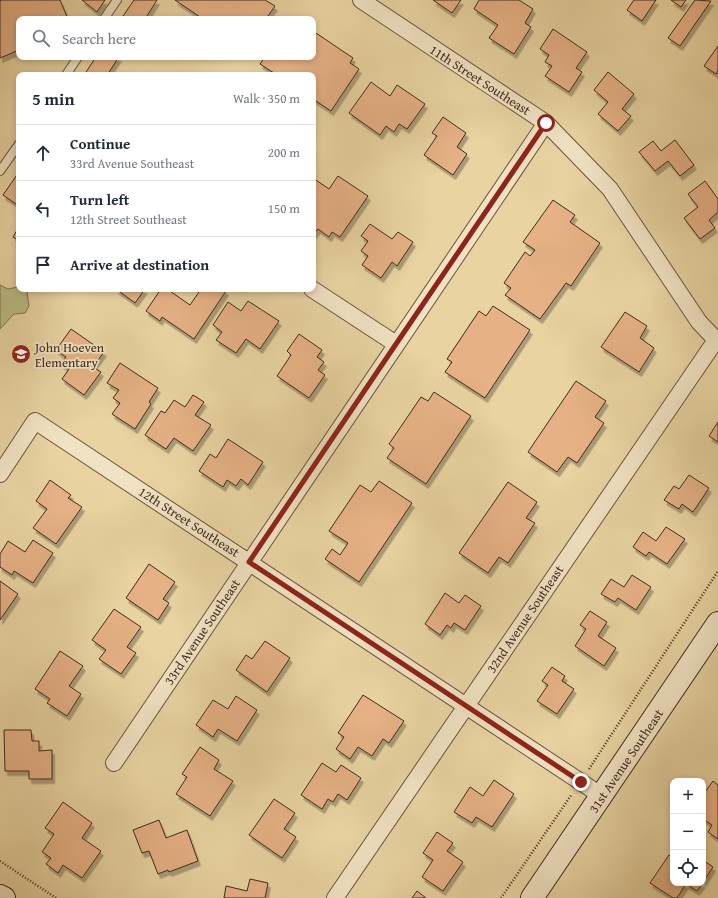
<!DOCTYPE html>
<html lang="en">
<head>
<meta charset="utf-8">
<style>
	body { margin:0; font-family:"Gentium Book Plus",serif; background:#f6f6f7; color:#1f2937 }
	.controls { position:absolute; right:12px; bottom:12px; display:grid; overflow:hidden; border-radius:8px; box-shadow:0 2px 6px #0003 }
	.controls button { width:36px; height:36px; display:grid; place-items:center; padding:0; border:0; border-bottom:1px solid #e0e1e3; background:#fff; color:#1f2937; font:20px sans-serif }
	.stop { position:absolute; width:12px; height:12px; margin:-9px; border:3px solid #8f2418; border-radius:50%; background:#fff }
	.stop.end { background:#8f2418; border-color:#fff; box-shadow:0 1px 4px #0008 }
	.list { margin:0; padding:0; list-style:none }
	h2 { display:flex; justify-content:space-between; align-items:center; height:52px; margin:0; padding:0 16px; font-size:17px }
	h2 small { font-size:13px; font-weight:400; color:#747a83 }
	.list li { display:grid; grid-template-columns:26px 1fr auto; gap:12px; align-items:center; box-sizing:border-box; height:56px; padding:0 16px; border-top:1px solid #e0e1e3 }
	.list b { display:block; font-size:15px; white-space:nowrap }
	.list p { margin:0; font-size:13px; white-space:nowrap; color:#747a83 }
	.list em { font-size:13px; font-style:normal; color:#747a83 }
	.icon { flex:none; width:22px; height:22px; fill:none; stroke:currentColor; stroke-width:2; stroke-linecap:round; stroke-linejoin:round }
	.map { position:relative; flex:none; width:718px; height:898px; overflow:hidden }
	.search { position:absolute; background:#fff; box-shadow:0 2px 6px #0003; left:16px; top:16px; width:300px; height:44px; display:flex; align-items:center; gap:10px; box-sizing:border-box; padding:0 14px; border-radius:8px; color:#747a83; font-size:15px }
	.panel { position:absolute; background:#fff; box-shadow:0 2px 6px #0003; left:16px; top:72px; width:300px; height:220px; border-radius:8px }
	.map>svg:first-child { display:block }
	.green { fill:#babb82; stroke:#7d7250 }
	.building { fill:#e5b185; stroke:#402a1e; filter:url(#shadow) }
	.lines { fill:none; stroke-linecap:round; stroke-linejoin:round }
	.lane-casing { stroke:#6a543f; stroke-width:10 }
	.street-casing { stroke:#6a543f; stroke-width:18 }
	.secondary-casing { stroke:#402a1e; stroke-width:24 }
	.path { stroke:#402a1e; stroke-width:2.5; stroke-dasharray:1 2; stroke-linecap:butt }
	.lane { stroke:#f0e2c2; stroke-width:8 }
	.street { stroke:#f0e2c2; stroke-width:16 }
	.secondary { stroke:#f0e2c2; stroke-width:22 }
	.route { stroke:#8f2418; stroke-width:5 }
	.labels { text-anchor:middle; dominant-baseline:central; stroke-width:3.5; stroke-linejoin:round; paint-order:stroke }
	.street-label { font-size:13px; fill:#402a1e; stroke:#f0e2c2 }
	.poi-label { font-size:13px; fill:#402a1e; stroke:#f0e2c2; text-anchor:start }
</style>
</head>
<body>
<div class="map">
<svg width="718" height="898" viewBox="0 0 718 898">
	<defs>
		<filter id="shadow"><feDropShadow dx="2.5" dy="4.5" stdDeviation="0" flood-color="#0004"/></filter>
	</defs>
	<rect width="100%" height="100%" fill="#e8d3a1"/>
	<filter id="stains"><feTurbulence type="fractalNoise" baseFrequency=".005" numOctaves="4"/><feColorMatrix values="0 0 0 0 .2 0 0 0 0 .09 0 0 0 0 .02 0 0 0 .5 -.17"/></filter>
	<radialGradient id="worn" r=".72"><stop offset=".6" stop-color="#630" stop-opacity="0"/><stop offset="1" stop-color="#630" stop-opacity=".3"/></radialGradient>
	<path class="green" d="M0,285L8,289L18,287L19,289H22L27,292L29,306L25,313L14,314L0,329Z"/>
	<path class="building" d="M2,0H60L68,19H19V50L0,58V1Z
		M82,0H105L97,12Z
		M134,0H157L145,19H121Z
		M175,0H265L275,6L266,19H203Z
		M433,0H461L452,13Z
		M479,0H519L533,9L525,23L531,27L514,54L489,38L498,25L474,9Z
		M634,0H656L642,21L627,10Z
		M671,0H686L681,7Z
		M695,0L711,1L680,46L668,38Z
		M553,29L587,52L576,68L582,72L569,92L545,76L552,66L545,62L549,55L540,49Z
		M313,31L353,58L350,63L359,69L331,111L313,99V75H277L260,64L265,57H313Z
		M718,46V70L716,74L704,66Z
		M96,57H119L107,75H84Z
		M608,72L634,94L622,109L631,116L618,131L598,114L608,102L594,90Z
		M371,82L390,96L397,85L425,104L407,129L399,124L394,132L386,126L380,135L349,113Z
		M443,117L466,133L457,147L467,154L453,175L424,155L437,136L432,133Z
		M675,140L694,165L680,176L668,161L655,171L639,152L653,141L661,151Z
		M19,172V206L3,195Z
		M338,176L368,196L340,237L332,232L329,237L318,229L313,235V178L329,189Z
		M705,181L718,199V212L709,220L715,228L700,239L684,218L698,207L688,194Z
		M553,200L575,215L570,222L600,243L571,286L566,283L540,319L505,295L511,288L504,283L525,252L530,256L535,250L523,242Z
		M370,224L392,239L398,232L413,242L397,266L392,262L381,278L362,265L368,256L361,251L368,241L361,236Z
		M19,227V241L13,237Z
		M116,289H145L135,303Z
		M161,289H167L190,305L201,289H223L226,291L194,339L162,317L160,321L146,311Z
		M248,301L279,321L260,349L246,339L236,353L216,340L222,332L213,325L228,302L241,311Z
		M493,306L530,330L485,398L445,372L452,362L447,359L479,311L486,316Z
		M625,312L647,326L640,338L654,348L639,372L601,347Z
		M71,329L104,352L93,367L101,372L84,395L62,379L69,369L61,364L66,357L56,350Z
		M299,334L322,350L317,357L324,362L318,370L325,375L309,398L277,376L291,355L287,351Z
		M120,363L158,388L149,402L151,404L135,429L112,414L120,403L113,398L119,390L107,383Z
		M576,381L606,401L595,417L604,423L577,463L568,457L557,472L528,452Z
		M434,392L471,416L426,484L387,458L394,448L389,444L421,397L428,401Z
		M193,395L204,402L195,415L211,425L193,451L174,438L166,449L145,435L161,411L165,413L174,400L185,407Z
		M718,422V442L709,436Z
		M228,439L263,462L248,485L241,479L236,486L227,480L223,487L199,471L210,454L216,458Z
		M689,475L709,488L693,512L682,504L679,509L664,500L674,486L679,489Z
		M50,480L71,495L68,498L82,507L56,544L33,528L47,509L36,501Z
		M379,481L412,503L359,582L325,559L332,549L340,555L348,543L329,531L360,485L371,492Z
		M508,482L537,502L526,518L535,523L508,563L499,557L488,573L459,553Z
		M666,527L685,539L667,564L649,552L646,556L633,547L643,532L656,541Z
		M33,540L53,553L33,583L14,571L12,575L0,567V554L8,541L25,552Z
		M149,564L175,582L163,599L169,603L158,620L126,598Z
		M632,575L651,587L636,610L618,598L615,602L601,594L611,579L624,587Z
		M0,581L18,594L0,620Z
		M445,593L459,603L465,595L481,606L465,630L454,623L451,628L447,625L440,635L425,624Z
		M114,609L141,627L127,647L136,653L121,674L99,659L106,650L92,640Z
		M590,611L607,622L598,636L616,648L604,666L575,646L586,629L580,625Z
		M265,641L290,658L267,692L236,670L246,655L252,659Z
		M60,651L83,666L69,686L81,694L67,716L47,703L50,699L35,689Z
		M552,667L565,676L562,681L574,689L557,714L537,701L548,685L542,681Z
		M363,695L404,721L389,743L383,739L372,756L358,747L350,759L336,749L344,737L338,733Z
		M236,696L257,710L237,741L218,729L213,737L196,725L213,700L228,709Z
		M4,730H31L32,741H39V751L52,750V779H29V771H5Z
		M200,747L219,760L214,769L233,781L210,816L176,794L187,777L182,774Z
		M322,763L336,772L341,765L361,778L347,800L338,794L333,802L328,799L322,809L301,795Z
		M494,780L514,794L492,827L476,817L472,823L454,812L470,787L483,796Z
		M713,781L718,785V839L708,832L712,825L703,819V795Z
		M274,799L295,813L284,829L296,837L282,858L249,835Z
		M63,802L92,823L82,838L101,851L82,878L63,865L58,873L46,864L51,858L42,852L54,834L45,828Z
		M159,820L166,838L187,830L198,861L169,872L168,870L158,874L149,851L142,853L133,830Z
		M437,832L453,843L447,851L463,862L443,891L422,877L433,860L423,853Z
		M669,855L673,858V883H703L697,891L686,884L677,898H673L650,883Z
		M703,860L713,867L703,882Z
		M250,879L268,883L265,898H224L226,886L247,891Z
		M417,891L426,898H412Z"/>
	<g class="lines">
		<g class="lane-casing">
			<path id="lane" d="M104,19L117,0
				M66,75L78,57
				M0,171L19,144"/>
		</g>
		<g class="street-casing">
			<path id="street" d="M361,0L546,123L610,189L699,322L718,342
				M312,289L396,344
				M0,474L35,421L602,796
				M114,763L546,123
				M335,898L716,340"/>
		</g>
		<g class="secondary-casing">
			<path id="secondary" d="M0,896L4,898
				M532,898L718,623"/>
		</g>
		<path class="path" d="M589,769L718,571
			M0,861L56,898
			M501,898L572,794"/>
		<use href="#lane" class="lane"/>
		<use href="#street" class="street"/>
		<use href="#secondary" class="secondary"/>
	</g>
	<g class="lines">
		<path class="route" d="M546,123L396,344L249,562L581,782"/>
	</g>
	<defs>
		<g id="school-disc" transform="scale(1)"><circle r="9.5" fill="#8f2418" stroke="#f0e2c2"/><path d="M0-5L7-2L0 1L-7-2ZM-4 1L0 2.5L4 1V4Q0 6-4 4Z" fill="#fff"/></g>
	</defs>
	<g fill-rule="evenodd">
		<use href="#school-disc" x="21" y="354"/>
	</g>
	<g class="labels">
		<g class="street-label">
			<text transform="translate(480 80) rotate(33)">11th Street Southeast</text>
			<text transform="translate(189 522) rotate(33)">12th Street Southeast</text>
			<text transform="translate(525 619) rotate(-56)">32nd Avenue Southeast</text>
			<text transform="translate(202 632) rotate(-56)">33rd Avenue Southeast</text>
			<text transform="translate(626 761) rotate(-56)">31st Avenue Southeast</text>
		</g>
		<g class="poi-label">
			<text x="35" y="347">John Hoeven<tspan x="35" dy="15">Elementary</tspan></text>
		</g>
	</g>
	<rect width="100%" height="100%" filter="url(#stains)"/>
	<rect width="100%" height="100%" fill="url(#worn)"/>
</svg>
<div class="controls">
<button>+</button>
<button>−</button>
<button><svg class="icon" aria-label="locate" viewBox="0 0 24 24"><circle cx="12" cy="12" r="6"/><path d="M12 2v4M12 18v4M2 12h4M18 12h4"/></svg></button>
</div>
<div class="stop" style="left:546px;top:123px"></div>
<div class="stop end" style="left:581px;top:782px"></div>
<div class="search"><svg class="icon" aria-label="search" viewBox="0 0 24 24"><circle cx="10" cy="10" r="6"/><path d="M15 15l6 6"/></svg>Search here</div>
<section class="panel">
<h2>5 min<small>Walk · 350 m</small></h2>
<ul class="list">
<li><svg class="icon" aria-label="ahead" viewBox="0 0 24 24"><path d="M12 20V5M6 11l6-6 6 6"/></svg><div><b>Continue</b><p>33rd Avenue Southeast</p></div><em>200 m</em></li>
<li><svg class="icon" aria-label="left" viewBox="0 0 24 24"><path d="M17 20v-9H6M10 6l-5 5 5 5"/></svg><div><b>Turn left</b><p>12th Street Southeast</p></div><em>150 m</em></li>
<li><svg class="icon" aria-label="arrive" viewBox="0 0 24 24"><path d="M6 21V4h12l-3 4 3 4H6"/></svg><div><b>Arrive at destination</b></div></li>
</ul>
</section>
</div>
</body>
</html>
